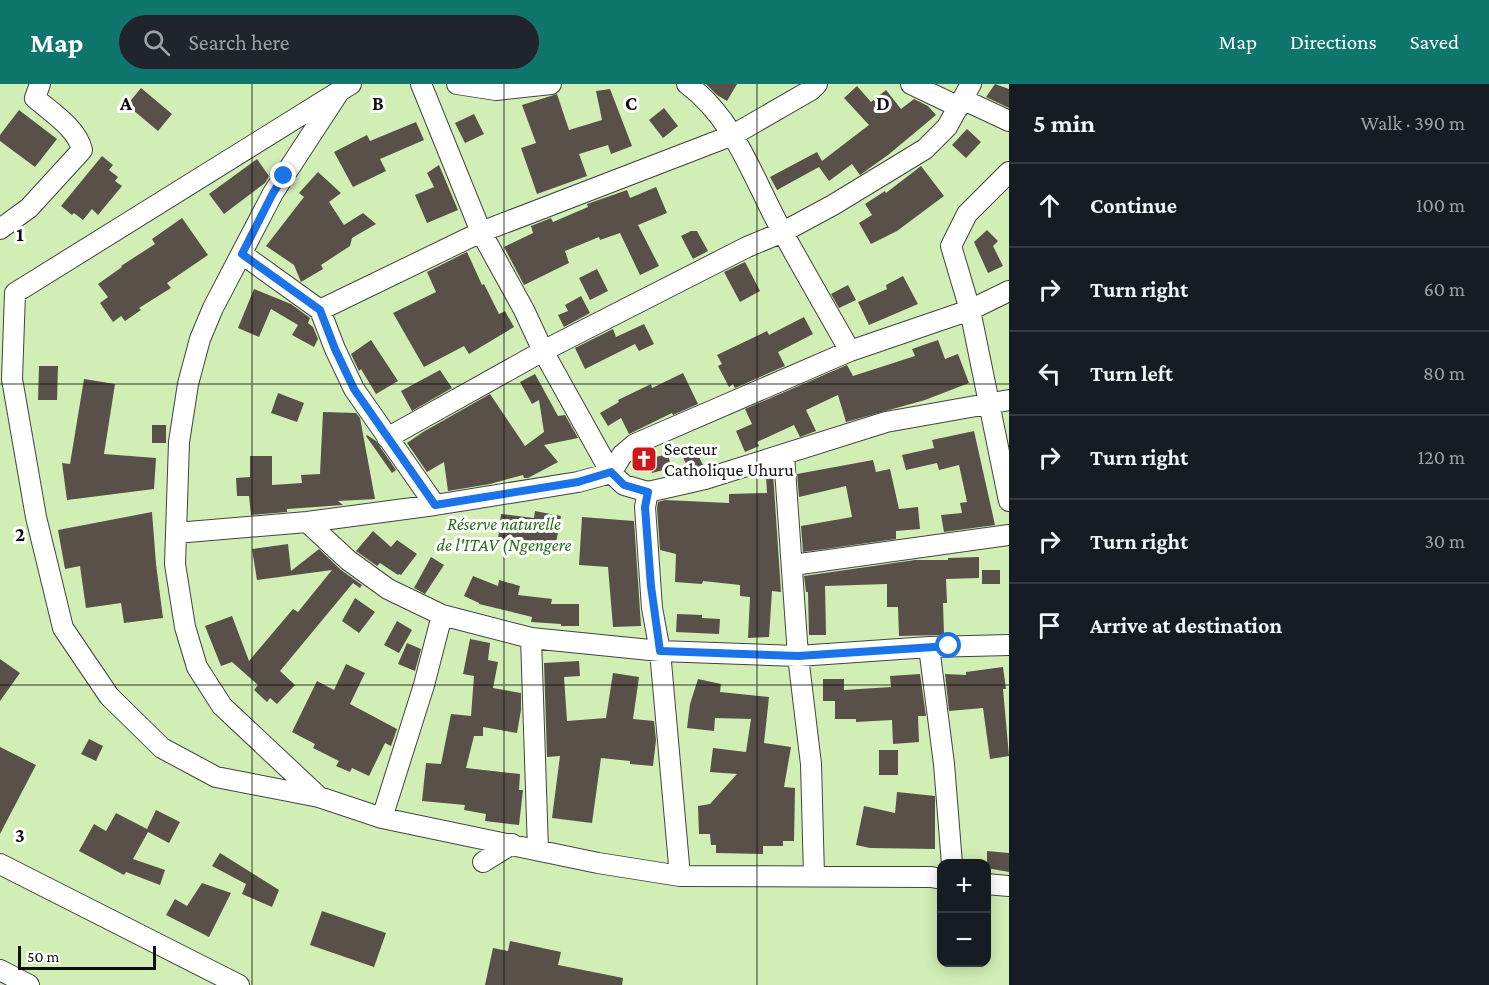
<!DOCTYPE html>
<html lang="en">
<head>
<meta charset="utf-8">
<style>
	body { margin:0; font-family:"Crimson Pro",serif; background:#20242c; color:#f1f3f6 }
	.controls { position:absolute; right:18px; bottom:18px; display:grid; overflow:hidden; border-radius:12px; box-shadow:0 3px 15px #0003 }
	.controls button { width:54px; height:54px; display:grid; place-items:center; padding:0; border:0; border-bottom:2px solid #363941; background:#171b24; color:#f1f3f6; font:30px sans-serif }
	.scale { position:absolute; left:18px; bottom:15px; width:138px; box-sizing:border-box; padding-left:6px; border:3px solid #0f0f0f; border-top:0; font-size:16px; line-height:21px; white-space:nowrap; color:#0f0f0f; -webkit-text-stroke:4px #fff; paint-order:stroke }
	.stop { position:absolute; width:18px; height:18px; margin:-14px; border:4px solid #1a73e8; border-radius:50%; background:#fff }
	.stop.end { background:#1a73e8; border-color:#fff; box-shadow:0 2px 6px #0008 }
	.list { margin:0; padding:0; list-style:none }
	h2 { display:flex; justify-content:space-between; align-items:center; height:78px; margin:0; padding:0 24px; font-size:26px }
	h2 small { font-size:20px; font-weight:400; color:#9ea1a6 }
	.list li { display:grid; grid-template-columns:39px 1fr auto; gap:18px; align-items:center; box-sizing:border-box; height:84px; padding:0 24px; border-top:2px solid #363941 }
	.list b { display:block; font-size:22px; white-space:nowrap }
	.list em { font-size:20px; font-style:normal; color:#9ea1a6 }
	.icon { flex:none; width:33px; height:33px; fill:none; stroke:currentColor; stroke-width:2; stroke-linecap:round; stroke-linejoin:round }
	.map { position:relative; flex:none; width:1009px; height:901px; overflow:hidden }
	header { display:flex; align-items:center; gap:36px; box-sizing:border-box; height:84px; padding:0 30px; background:#0f766e; color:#fff }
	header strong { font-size:28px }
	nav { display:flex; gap:33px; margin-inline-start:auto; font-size:21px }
	.search { width:420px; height:54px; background:#20242c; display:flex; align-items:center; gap:15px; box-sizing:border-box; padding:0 21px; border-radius:33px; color:#9ea1a6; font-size:22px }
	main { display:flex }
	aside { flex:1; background:#171b24 }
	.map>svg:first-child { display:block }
	.green { fill:#d1efb5; fill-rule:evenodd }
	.building { fill:#59504a }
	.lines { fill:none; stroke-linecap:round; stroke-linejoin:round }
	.minor-casing { stroke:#424242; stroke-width:22 }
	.minor { stroke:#fff; stroke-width:20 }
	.route { stroke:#1a73e8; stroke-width:8 }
	.grid { fill:none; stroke:#0f0f0f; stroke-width:1.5; stroke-opacity:0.55 }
	.labels { text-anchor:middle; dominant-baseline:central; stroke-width:6; stroke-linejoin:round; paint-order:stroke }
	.poi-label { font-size:18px; fill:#0f0f0f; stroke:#fff; text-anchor:start }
	.park-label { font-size:18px; font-style:italic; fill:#276f17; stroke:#fff }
	.grid-label { font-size:20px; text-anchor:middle; font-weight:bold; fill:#0f0f0f; stroke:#fff; stroke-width:6; stroke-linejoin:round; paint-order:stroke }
</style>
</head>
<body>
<header>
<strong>Map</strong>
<div class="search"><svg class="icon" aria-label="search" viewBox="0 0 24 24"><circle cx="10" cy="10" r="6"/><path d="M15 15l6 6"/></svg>Search here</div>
<nav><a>Map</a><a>Directions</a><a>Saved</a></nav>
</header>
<main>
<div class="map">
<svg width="1009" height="901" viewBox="0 0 1009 901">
	<rect width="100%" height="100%" fill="#fffdf0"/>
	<path class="green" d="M0,0H1009V901H0ZM942,780H986V878H942Z"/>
	<path class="building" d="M706,0H737L727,17L717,11Z
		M995,0L1009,5V24L986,13Z
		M857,2L871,18L886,6L901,25L914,15L928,22L936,31L888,71L860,91L852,80L829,97L819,83L777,106L770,93L817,68L822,77L869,41L844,14Z
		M141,4L172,30L158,47L127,21Z
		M610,5L632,62L611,70L608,61L579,70L587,92L537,110L521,64L536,59L522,21L557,10L569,46L602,36L596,7Z
		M664,24L678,42L663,54L649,36Z
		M19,26L57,55L35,83L0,57V51Z
		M474,30L484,50L465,59L455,39Z
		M416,38L424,56L380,75L386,87L353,103L334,68L367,51L370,57Z
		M967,45L981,58L966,74L952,61Z
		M102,72L113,81L109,86L118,93L115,97L122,102L98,131L92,125L83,136L74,129L72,131L61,122Z
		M257,75L269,92L265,99L224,130L209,110Z
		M439,81L458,126L427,139L415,111L434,103L427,89Z
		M921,82L944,112L897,147L871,160L859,139L872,131L865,120L885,107L886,109Z
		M318,88L341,109L329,118L344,141L363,129L376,140L352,154L350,162L321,181L323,185L301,198L294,181L266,162L304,113L299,109Z
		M656,103L667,129L638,141L659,182L640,191L620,149L600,156L599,153L565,167L569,179L524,201L504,163L533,149L531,142L551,134L553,138L588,123L587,120L627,106L630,114Z
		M182,134L208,171L167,199L171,204L139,224L141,226L125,237L121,232L113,238L100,219L108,213L98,200L122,183L121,182L155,160L152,155Z
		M987,146L998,157L993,162L1003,182L988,189L974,158Z
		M691,147H697L708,167L693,175L681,152Z
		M467,168L482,201L484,200L499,230L505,227L514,243L469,270L464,262L424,283L393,229L436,208L427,188Z
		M745,178L760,207L740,218L724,188Z
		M597,185L608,207L590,216L579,194Z
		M903,192L918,220L869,241L858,218L887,205L886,201Z
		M848,201L856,216L839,224L831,210Z
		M254,205L291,220L310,234L308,239L313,243L318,255L314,263L292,251L298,241L271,225L259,253L238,244Z
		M581,212L590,229L564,243L558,231L568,227L565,221Z
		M804,233L813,250L778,268L785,282L735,304L733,300L729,303L718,282L722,280L717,271L767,247L769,251Z
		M644,240L654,260L639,267L635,260L585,285L575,264L613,245L616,253Z
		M371,256L398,297L376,310L361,285L359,287L351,270Z
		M938,256L945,275L958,270L969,299L925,316L846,338L838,311L806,326L816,347L800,353L794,341L757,358L759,362L745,368L736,347L752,340L745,325L847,281L853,292L915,272L912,265Z
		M39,282H58L57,316H38Z
		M440,286L452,304L412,327L401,307Z
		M683,289L698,320L673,331L672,329L629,350L621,334L608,342L600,329L619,318L618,316L651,300L652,304Z
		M535,290L558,332L565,331L578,354L544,361L558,378L528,394H524L523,391L490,400L448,407L444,378L427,388L407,359L423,348L490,310L525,362L544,348L539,316L532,320L520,298Z
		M84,295L115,300L104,370L156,374L154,405L67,416L62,379L70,380Z
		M278,309L304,319L297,338L271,329Z
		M323,328L356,329L360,334L375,415L338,417L343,421L287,425V428L251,431L249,412H237L236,394L250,393V372H272V401L302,399L301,391L320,390Z
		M152,341H166V359H152Z
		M974,347L995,441L944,448L941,431L962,429L960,419L967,418L959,381L939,386L937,379L906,386L902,371L934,364L932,356Z
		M367,351L376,357L396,386L392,389L366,352Z
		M695,365L704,383L689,386L682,371Z
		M668,370L671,384L652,389L648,375Z
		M873,376L876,388L890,385L899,425L918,423L920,445L896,447V455L803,468L801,442L852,433L846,402L799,413L797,390Z
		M773,389L781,508L772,507L769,553L748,554L750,513L740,512V501L703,497L702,500L675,498L676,470L660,466L657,424L658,418L665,416L729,419V410L767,409L766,391Z
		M535,427L561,432L554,470L528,466L529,459L498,455L501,430L534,434Z
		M152,428L156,480L163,534L124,539L121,519L86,524L80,482L65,485L58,446Z
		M582,433L634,437L641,542L613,543L608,483L579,481Z
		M373,447L391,463L397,456L417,470L401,491L399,490L398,491L380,479L377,482L356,467Z
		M288,460L291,487L319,465L341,486L362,501L360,504L353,499L280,587L295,601L277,620L270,614L267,618L254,606L258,601L232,578L221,582L205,542L232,532L249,577L293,525L298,528L332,486L257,496L252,465Z
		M431,473L444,481L425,510L414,504Z
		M979,473V494L946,495L947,519H943L944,551L899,552L898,523H887V500L825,502L826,551H809L808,508H806L804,492L915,476H948V474Z
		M982,486H1000V500H982Z
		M473,492L498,502L499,496L520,502L518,511L552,515L551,520H579V542H561V540L531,538L532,533L479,520V519L464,512Z
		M355,514L375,528L359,549L342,537Z
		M677,530L702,531V534L720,535L719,550L676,548Z
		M397,537L412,546L399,569L384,561Z
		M470,555L490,559L488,576L498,578L493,604L521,609V626L517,649L483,643V652H474L466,684L520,690L519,706H523L519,741L485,737L486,730L464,726L465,721L422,717L426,679L441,680L451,630L471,632L474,592L463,590Z
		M407,559L421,565L415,587L398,580Z
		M0,575L20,589L0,617Z
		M579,577L580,592L564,593L567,637L606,634L613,589L639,593L633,635L654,637L656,656L653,682L630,680V677L601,674L592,739L552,734L560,672L547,673L544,579Z
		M346,580L365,589L350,620L397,645L391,662L385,659L369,692L352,684L350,688L336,682L339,677L313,664L315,660L292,648L317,597L334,606Z
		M1003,583L1006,605H1003L1009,672L990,675L983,624L949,627L945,590L966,591V588Z
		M920,590L926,632H918L919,658L893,660L892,636L856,638V635H835V617H823V595H844V606L891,603L890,592Z
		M698,595L721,600L720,608L769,613L764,659L791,663L784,703L795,704L794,757H783V762H763V770L716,769V761H711L710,750H699L698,722L710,720L737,690L710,688L713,664L746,668L751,635L715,634L714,647L687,644L690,620Z
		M89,655L103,662L96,677L81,670Z
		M0,663L36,681L0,750Z
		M879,666H898V691H879Z
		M897,708L935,712V765L870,764L856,761L864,722L895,729Z
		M156,726L180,738L169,759L148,748L133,775L165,786L160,801L126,788L124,791L79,767L94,740L106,747L116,729L147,745Z
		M987,767L1009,769V788L987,784Z
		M220,769L279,806L272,823L242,810L246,800L212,782Z
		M202,799L231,809L209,853L166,831L175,815L187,822Z
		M322,827L386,849L374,883L310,861Z
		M510,857L561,868L558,881L623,894L622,901H485L493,864L508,867Z"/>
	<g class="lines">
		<g class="minor-casing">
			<path id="minor" d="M421,0L481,148L524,226L543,267L611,389L624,401L648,408L645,423L652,524L660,567L680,792
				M457,0L496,6L551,0
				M687,0C732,33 751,88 776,136C800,180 825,223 850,267
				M911,0L959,23
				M964,16L1009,37
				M1009,88L967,130L951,162L970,226L1009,417
				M0,145L29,124L82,66C77,44 52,29 35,14L40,0
				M242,170L320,226L481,148L733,51L811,6L817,0
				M15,209L12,295L36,433L63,544L109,612L162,664L216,693L319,713L382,734L598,779L680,792L931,793L942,795
				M15,209L351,0
				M320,226L335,265L354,305L435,421
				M387,354L543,267L747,163L783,148L833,121L925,65L947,43L971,0
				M784,371L798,572L811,680L814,792
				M648,408L705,395L886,338L1009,316
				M307,438L348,476L388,505L442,531L531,554L660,567L798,572L929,563L1009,561
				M176,449L307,438L435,421L578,398L611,389L622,371L635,360L850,267L970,226L1009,207
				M793,481L1009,451
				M531,554L538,766
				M929,563L944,680L952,780
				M319,713L222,622L197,583L185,543L175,480L179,358L188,300L200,255L213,224L273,109L339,8
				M382,734L424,601L442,531
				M483,778L512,760
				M0,780L239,901
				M986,800L1009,802
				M0,886L29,901"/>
		</g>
		<use href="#minor" class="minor"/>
	</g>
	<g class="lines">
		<path class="route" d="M284,92L273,109L242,170L320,226L335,265L354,305L435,421L578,398L611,388L624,401L648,408L645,423L651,502L660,567L798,572L949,562"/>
	</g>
	<path class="grid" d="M252,0V901M504,0V901M757,0V901M0,300H1009M0,601H1009"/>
	<defs>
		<g id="church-square" transform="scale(1.35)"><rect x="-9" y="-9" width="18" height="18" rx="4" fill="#cf161a" stroke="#fff"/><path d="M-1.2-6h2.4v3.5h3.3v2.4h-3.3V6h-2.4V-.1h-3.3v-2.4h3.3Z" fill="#fff"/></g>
	</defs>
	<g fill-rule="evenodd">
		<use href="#church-square" x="644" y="375"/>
	</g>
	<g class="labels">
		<g class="poi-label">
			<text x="664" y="365">Secteur<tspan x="664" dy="21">Catholique Uhuru</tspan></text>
		</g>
		<g class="park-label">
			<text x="504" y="440">Réserve naturelle<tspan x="504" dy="21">de l'ITAV (Ngengere</tspan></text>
		</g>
	</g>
	<g class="grid-label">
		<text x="126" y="26">A</text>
		<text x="378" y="26">B</text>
		<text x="631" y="26">C</text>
		<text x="883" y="26">D</text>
		<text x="20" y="157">1</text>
		<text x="20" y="457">2</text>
		<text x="20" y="758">3</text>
	</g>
</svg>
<div class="controls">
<button>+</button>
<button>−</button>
</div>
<div class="scale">50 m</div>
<div class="stop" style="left:949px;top:562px"></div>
<div class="stop end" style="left:284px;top:92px"></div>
</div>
<aside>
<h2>5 min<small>Walk · 390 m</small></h2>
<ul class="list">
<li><svg class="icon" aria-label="ahead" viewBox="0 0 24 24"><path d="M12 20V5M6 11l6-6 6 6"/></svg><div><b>Continue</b></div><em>100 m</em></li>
<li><svg class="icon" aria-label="right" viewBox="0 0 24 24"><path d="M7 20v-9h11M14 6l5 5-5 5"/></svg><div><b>Turn right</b></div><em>60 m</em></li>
<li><svg class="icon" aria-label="left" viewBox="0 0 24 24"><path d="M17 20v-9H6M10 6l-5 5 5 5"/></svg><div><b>Turn left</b></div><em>80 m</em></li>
<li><svg class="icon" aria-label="right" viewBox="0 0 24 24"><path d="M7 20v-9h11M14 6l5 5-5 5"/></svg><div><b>Turn right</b></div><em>120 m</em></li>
<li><svg class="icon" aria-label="right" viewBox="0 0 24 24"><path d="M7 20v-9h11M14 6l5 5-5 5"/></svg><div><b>Turn right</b></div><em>30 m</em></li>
<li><svg class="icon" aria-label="arrive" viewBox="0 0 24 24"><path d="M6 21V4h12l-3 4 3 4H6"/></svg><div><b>Arrive at destination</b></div></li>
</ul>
</aside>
</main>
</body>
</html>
